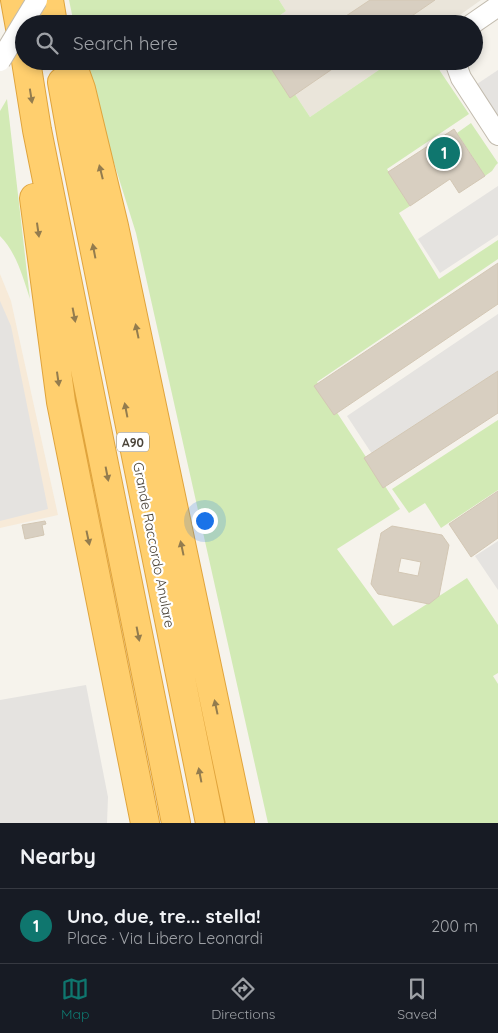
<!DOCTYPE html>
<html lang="en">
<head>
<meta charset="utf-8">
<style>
	body { margin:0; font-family:Quicksand,sans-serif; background:#20242c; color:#f1f3f6 }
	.you { position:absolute; left:204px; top:520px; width:18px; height:18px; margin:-12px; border:4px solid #fff; border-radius:50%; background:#1a73e8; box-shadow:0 0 0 8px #1a73e833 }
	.badge { display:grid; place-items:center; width:32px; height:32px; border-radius:50%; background:#0f766e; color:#fff; font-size:16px; font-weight:700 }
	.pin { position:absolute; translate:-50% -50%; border:2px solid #fff; box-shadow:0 1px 5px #0006 }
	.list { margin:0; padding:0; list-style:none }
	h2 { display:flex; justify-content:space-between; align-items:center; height:65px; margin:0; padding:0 20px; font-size:21px }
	h2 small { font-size:16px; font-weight:400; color:#9ea1a6 }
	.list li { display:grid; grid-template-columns:32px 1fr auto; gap:15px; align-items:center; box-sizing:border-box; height:75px; padding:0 20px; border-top:1px solid #363941 }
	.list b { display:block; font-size:19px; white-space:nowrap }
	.list p { margin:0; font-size:16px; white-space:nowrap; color:#9ea1a6 }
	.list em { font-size:16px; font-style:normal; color:#9ea1a6 }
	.icon { flex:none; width:28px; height:28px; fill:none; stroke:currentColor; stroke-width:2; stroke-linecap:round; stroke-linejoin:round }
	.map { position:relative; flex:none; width:498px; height:823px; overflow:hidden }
	.search { position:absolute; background:#171b24; box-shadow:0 2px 8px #0003; left:15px; right:15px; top:15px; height:55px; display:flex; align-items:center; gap:12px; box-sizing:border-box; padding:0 18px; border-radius:28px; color:#9ea1a6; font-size:19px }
	.sheet { height:140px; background:#171b24 }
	nav { display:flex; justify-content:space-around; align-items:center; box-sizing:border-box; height:70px; border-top:1px solid #363941; background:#171b24; font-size:14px; color:#9ea1a6 }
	nav a { display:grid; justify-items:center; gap:2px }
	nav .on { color:#0f766e }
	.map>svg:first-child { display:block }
	.residential { fill:#eae5da }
	.commercial { fill:#f7ead8 }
	.green { fill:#d2eab5 }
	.parking { fill:#e5e3e0 }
	.building { fill:#d8cfc1; stroke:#d3c7b4; fill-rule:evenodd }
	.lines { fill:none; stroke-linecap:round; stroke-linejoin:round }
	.minor-casing { stroke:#c2bbae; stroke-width:22 }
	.highway-casing { stroke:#e0a43c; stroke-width:30 }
	.minor { stroke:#fff; stroke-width:20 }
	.highway { stroke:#ffcf6e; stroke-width:28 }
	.minor-bridge-casing { stroke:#c2bbae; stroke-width:22; stroke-linecap:butt }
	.minor-bridge { stroke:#fff; stroke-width:20 }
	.oneway { fill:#937c4e }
	.labels { text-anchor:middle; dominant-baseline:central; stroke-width:4.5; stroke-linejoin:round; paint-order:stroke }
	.shield { fill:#fff; stroke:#817c74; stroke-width:1 }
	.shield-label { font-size:12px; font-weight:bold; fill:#4b4439 }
	.street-label { font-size:14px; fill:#4b4439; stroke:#fff }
</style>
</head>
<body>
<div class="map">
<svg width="498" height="823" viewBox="0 0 498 823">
	<rect width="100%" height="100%" fill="#f6f3ec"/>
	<path class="residential" d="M279,0H481L447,24H268L286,11Z
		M273,61H392L310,117Z"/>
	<path class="commercial" d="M0,274L11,301L58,515L0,528Z"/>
	<path class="green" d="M69,0H279L286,11L268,24H74Z
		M84,61H273L310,117L392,61H437L440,71L469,114L387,169L410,206L399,213L439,279L498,240V259L317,382L400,509L337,549L393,626L467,578L498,625V673L493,676L498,684V823H268L136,233L88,80Z
		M7,99L30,299C23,277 16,252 0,236V111Z
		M471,123L498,163L496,165L492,171L485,176L457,133Z
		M498,420V490L441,528L425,503L409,513L392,489Z"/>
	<path class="parking" d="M498,70V124L477,84Z
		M498,186V235L440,273L418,239Z
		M0,301L11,326L48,509L0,521Z
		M498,314V373L374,457L347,416Z
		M498,541V590L475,556Z
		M86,685L108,797L107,823H0V700Z"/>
	<path class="building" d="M370,0H435L400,24H334Z
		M278,61H344L290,98L270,67Z
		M454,129L485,176L459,193L450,179L410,206L388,172Z
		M498,263V304L334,415L314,386Z
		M498,371V413L383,488L364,458Z
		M498,491V538L471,557L449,524Z
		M45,521L46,524L42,525L44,535L25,539L22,525Z
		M392,526L442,535L449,545L439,596L429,604L378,594L371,584L381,533ZM401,558L421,562L418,576L398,572Z"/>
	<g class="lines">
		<g class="minor-casing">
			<path id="minor" d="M472,24L498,6
				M456,61L457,67L461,78L498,135"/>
		</g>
		<g class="highway-casing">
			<path id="highway" d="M15,0L24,50
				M49,0L53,24
				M26,61L37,130L176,823
				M71,61L81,89L114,226L240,823
				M62,82L72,138L210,823
				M34,198L61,402L145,823"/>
		</g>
		<use href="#minor" class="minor"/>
		<use href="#highway" class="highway"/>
		<g class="minor-bridge-casing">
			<path id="minor-bridge" d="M0,61L37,0"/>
		</g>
		<use href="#minor-bridge" class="minor-bridge"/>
	</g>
	<defs><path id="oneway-solid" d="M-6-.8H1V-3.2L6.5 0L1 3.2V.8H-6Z" transform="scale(1.25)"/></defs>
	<g class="oneway">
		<use href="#oneway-solid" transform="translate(31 96) rotate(81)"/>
		<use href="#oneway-solid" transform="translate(101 172) rotate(-104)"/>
		<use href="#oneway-solid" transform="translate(38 230) rotate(82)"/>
		<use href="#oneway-solid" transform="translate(94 251) rotate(-101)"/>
		<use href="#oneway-solid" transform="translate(74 315) rotate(79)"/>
		<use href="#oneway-solid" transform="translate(137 331) rotate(-102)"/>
		<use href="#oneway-solid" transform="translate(58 379) rotate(82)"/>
		<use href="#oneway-solid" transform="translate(126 410) rotate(-101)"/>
		<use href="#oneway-solid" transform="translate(107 474) rotate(79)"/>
		<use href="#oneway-solid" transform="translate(88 538) rotate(78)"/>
		<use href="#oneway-solid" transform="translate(182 548) rotate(-102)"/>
		<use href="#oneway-solid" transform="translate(138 634) rotate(79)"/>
		<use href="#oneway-solid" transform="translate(216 707) rotate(-102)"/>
		<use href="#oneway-solid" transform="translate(200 775) rotate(-101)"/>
	</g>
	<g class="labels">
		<rect class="shield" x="117" y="432.5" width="32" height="19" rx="4"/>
		<g class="shield-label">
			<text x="133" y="442">A90</text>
		</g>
		<g class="street-label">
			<text transform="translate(154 545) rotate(79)">Grande Raccordo Anulare</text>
		</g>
	</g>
</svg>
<div class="you"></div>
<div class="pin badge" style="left:444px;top:153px">1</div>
<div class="search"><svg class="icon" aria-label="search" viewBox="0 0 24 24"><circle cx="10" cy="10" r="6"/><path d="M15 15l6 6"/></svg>Search here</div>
</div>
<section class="sheet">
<h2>Nearby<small></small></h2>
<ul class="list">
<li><span class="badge">1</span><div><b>Uno, due, tre... stella!</b><p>Place · Via Libero Leonardi</p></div><em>200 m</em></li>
</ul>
</section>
<nav>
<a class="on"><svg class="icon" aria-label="map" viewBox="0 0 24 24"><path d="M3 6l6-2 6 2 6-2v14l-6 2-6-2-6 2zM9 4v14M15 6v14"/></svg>Map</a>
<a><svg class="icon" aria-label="directions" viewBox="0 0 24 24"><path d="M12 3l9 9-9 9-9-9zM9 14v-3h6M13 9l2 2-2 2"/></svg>Directions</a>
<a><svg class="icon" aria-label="saved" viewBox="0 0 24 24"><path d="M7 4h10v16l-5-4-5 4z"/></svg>Saved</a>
</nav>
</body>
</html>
